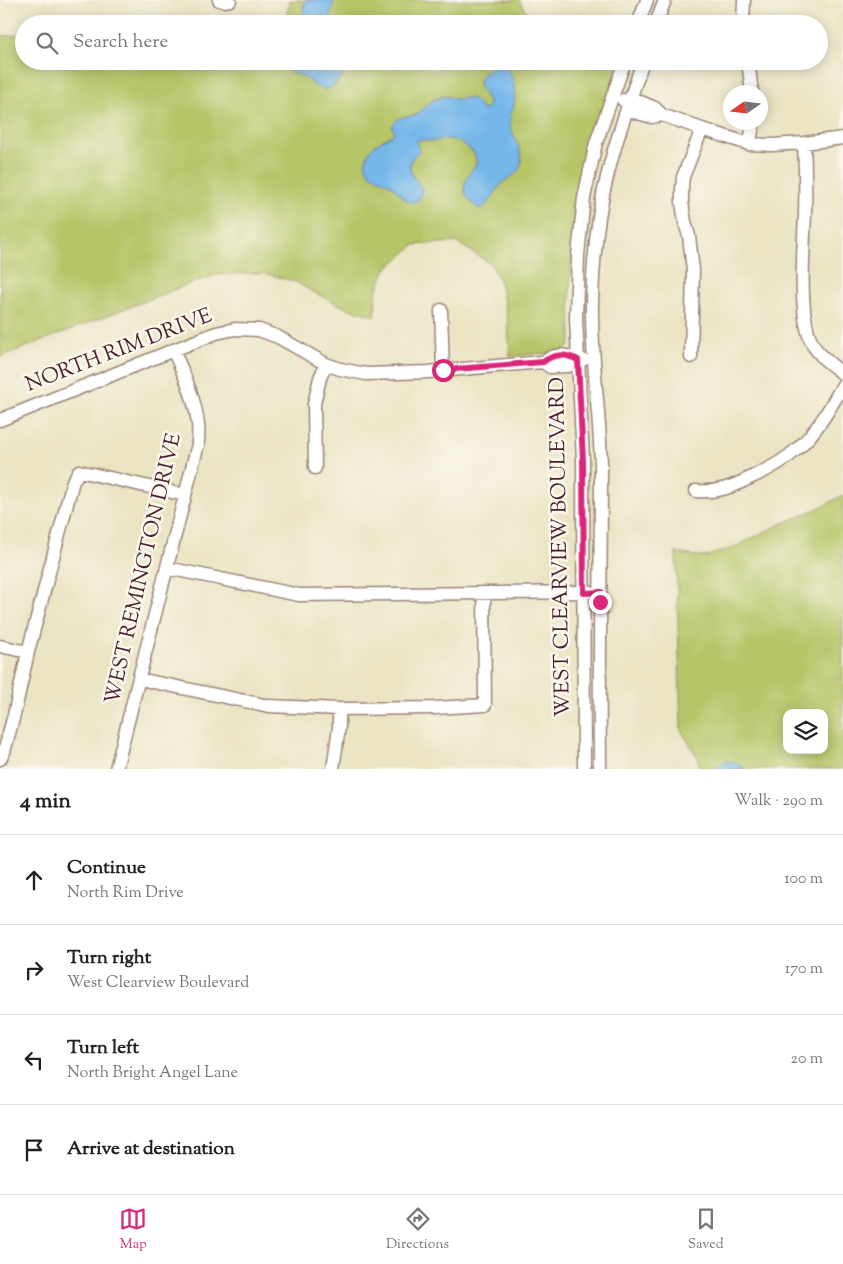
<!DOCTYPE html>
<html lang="en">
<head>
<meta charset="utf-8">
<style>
	body { margin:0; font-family:"Sorts Mill Goudy",serif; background:#f6f6f6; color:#202124 }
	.controls { position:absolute; right:15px; bottom:15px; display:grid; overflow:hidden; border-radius:10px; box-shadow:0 2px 12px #0003 }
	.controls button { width:45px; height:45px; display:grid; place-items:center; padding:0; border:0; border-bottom:1px solid #e0e0e0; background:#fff; color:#202124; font:25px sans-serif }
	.compass { position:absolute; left:723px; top:85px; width:45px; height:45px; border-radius:50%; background:#fff; box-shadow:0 2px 12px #0003; rotate:256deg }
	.stop { position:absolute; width:15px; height:15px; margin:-11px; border:4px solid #db2777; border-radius:50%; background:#fff }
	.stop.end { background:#db2777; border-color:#fff; box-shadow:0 1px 5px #0008 }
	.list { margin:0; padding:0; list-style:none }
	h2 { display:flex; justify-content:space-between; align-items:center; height:65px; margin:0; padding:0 20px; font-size:21px }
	h2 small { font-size:16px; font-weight:400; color:#757577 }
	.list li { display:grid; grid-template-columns:32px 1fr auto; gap:15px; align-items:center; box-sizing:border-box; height:90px; padding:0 20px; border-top:1px solid #e0e0e0 }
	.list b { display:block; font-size:19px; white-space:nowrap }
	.list p { margin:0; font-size:16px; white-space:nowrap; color:#757577 }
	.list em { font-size:16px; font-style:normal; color:#757577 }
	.icon { flex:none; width:28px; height:28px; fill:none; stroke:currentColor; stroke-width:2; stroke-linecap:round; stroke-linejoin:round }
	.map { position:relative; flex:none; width:843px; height:769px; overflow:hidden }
	.search { position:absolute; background:#fff; box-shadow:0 2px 12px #0003; left:15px; right:15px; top:15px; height:55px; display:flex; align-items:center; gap:12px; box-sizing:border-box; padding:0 18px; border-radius:28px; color:#757577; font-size:19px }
	.sheet { height:425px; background:#fff }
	nav { display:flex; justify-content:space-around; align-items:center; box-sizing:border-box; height:70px; border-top:1px solid #e0e0e0; background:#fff; font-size:14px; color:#757577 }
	nav a { display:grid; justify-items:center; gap:2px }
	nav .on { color:#db2777 }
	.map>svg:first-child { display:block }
	.green { fill:#b6c567; stroke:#807249; fill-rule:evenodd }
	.water { fill:#76b7ea; stroke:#606b8a }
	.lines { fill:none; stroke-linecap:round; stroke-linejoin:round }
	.minor-casing { stroke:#9a8277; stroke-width:15 }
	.minor { stroke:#fff; stroke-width:12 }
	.route { stroke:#db2777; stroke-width:6 }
	.labels { text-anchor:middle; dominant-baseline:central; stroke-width:5; stroke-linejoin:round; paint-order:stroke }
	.street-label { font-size:21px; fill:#4a1f2b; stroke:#fbf7ec }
</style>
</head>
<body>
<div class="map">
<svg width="843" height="769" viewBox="0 0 843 769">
	<rect width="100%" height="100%" fill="#fbf7ec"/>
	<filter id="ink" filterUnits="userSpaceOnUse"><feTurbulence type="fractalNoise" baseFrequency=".02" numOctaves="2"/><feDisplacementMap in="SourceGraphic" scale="10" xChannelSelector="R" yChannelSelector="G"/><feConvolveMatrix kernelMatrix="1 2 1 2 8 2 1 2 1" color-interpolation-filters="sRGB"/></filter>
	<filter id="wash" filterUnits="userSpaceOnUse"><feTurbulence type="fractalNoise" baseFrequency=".0096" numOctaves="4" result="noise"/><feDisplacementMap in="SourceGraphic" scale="20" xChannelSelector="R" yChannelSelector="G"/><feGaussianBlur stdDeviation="1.12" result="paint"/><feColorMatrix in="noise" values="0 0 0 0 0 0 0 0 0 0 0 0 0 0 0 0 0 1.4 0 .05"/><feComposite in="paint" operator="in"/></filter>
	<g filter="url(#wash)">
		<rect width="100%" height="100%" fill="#eae4c3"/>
		<path class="green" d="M290,0H519L529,17L537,24H281C286,18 289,8 290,0Z
			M24,33V61H619L584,176L574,232L570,285L571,340L569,346L564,351L559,353L531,354L510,357L508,323L500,281L490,263L456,242L414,245L385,270L376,293L375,316L346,308L311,291L296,282L263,273L216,275L181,287L0,357V35L10,36Z
			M843,495V769H699L698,758L681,730L676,553L705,557L732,548L779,525L825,505ZM787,713H824V750H787Z"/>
		<path class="water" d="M305,0H334L329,24H298L303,13Z
			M281,61H337L342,75C336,87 325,94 313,84C309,82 307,79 303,77C293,72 286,73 281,61Z
			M495,65C500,66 505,67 509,71C515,79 516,96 514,105C512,112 509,117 510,124C512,138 524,150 521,164C519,175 509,176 502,183C494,192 493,202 480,209C475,207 472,203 468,198C459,185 469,174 477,163L474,152C468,150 464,143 457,141C446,136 439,142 429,141C424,141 422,139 417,140V145L420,151C412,155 408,165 411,173C415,180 420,183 422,192L419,200C404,207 401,192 391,185C381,178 363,176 366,160C368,146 383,140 394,134V131L392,127L393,124L398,119L404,117L416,115L433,100L444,96L456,99L467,98L473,99L483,110C495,106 485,97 481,89C480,87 479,84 479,81L482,75Z
			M728,761L737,763L745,769H716L722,763Z"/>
	</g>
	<g filter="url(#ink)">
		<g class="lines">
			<g class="minor-casing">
				<path id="minor" d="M219,0L224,1L230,0
					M638,24L647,0
					M656,24L665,0
					M743,24L744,0
					M748,61L752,92
					M623,100L629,102L638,101L655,108L662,115L702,129L749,144L772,145L804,143L843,138
					M629,102L634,112L652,117L662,115
					M804,143C805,166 806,189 805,212C804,246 797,316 813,345C820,357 832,365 843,374
					M749,144L754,122
					M441,310L443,370
					M691,357L693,270L689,236L685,222L682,202V188L683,177L702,129
					M543,362L550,367L568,366L578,360H583
					M0,420L216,333L235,329L259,330L278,337L326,364L340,369L366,374L428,372L543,362C555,353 565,354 578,360
					M315,468L314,404L320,378L326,364
					M696,491C719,493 734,486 754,476C769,469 784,461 796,450C817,432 830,408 843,385
					M167,568L299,595L591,592
					M0,646L28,652
					M139,679L269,706L339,709L435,708L485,705L484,594
					M0,759L4,752L14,715L28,652L73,481L79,471L185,495
					M116,769L198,444C198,437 199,431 198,424C195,398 184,374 173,350
					M333,769L339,727V709
					M584,769L583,461L576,318L578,255L584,198L596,143L625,61
					M600,769C599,668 601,567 601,466C600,412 591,358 592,304C593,260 597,215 608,173C617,135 631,98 643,61"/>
			</g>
			<use href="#minor" class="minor"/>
		</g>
	</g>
	<g class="lines" filter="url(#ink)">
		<path class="route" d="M443,370L543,362C555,353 565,354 578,360L583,461L584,593L601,592L600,602"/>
	</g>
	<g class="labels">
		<g class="street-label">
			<text transform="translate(119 351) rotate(-21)">NORTH RIM DRIVE</text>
			<text transform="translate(561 547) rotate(-91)">WEST CLEARVIEW BOULEVARD</text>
			<text transform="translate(144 569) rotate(-77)">WEST REMINGTON DRIVE</text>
		</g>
	</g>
</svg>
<div class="controls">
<button><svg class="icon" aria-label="layers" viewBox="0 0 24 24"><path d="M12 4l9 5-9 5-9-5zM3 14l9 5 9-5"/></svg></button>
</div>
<svg class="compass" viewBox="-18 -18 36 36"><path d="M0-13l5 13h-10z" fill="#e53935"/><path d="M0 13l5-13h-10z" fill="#757577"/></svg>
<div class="stop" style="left:443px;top:370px"></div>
<div class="stop end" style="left:600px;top:602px"></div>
<div class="search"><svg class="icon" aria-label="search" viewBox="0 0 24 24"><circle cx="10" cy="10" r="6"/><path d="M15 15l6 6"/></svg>Search here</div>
</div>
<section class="sheet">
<h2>4 min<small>Walk · 290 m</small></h2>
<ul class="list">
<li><svg class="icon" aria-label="ahead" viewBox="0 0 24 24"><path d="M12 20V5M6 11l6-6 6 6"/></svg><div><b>Continue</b><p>North Rim Drive</p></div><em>100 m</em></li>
<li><svg class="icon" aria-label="right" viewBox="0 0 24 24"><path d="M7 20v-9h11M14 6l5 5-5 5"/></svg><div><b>Turn right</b><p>West Clearview Boulevard</p></div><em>170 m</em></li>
<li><svg class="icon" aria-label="left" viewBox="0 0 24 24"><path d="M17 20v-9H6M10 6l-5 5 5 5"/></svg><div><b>Turn left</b><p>North Bright Angel Lane</p></div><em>20 m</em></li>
<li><svg class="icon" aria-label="arrive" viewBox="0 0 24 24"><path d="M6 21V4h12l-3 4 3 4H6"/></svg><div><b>Arrive at destination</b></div></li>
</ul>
</section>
<nav>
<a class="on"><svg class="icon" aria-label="map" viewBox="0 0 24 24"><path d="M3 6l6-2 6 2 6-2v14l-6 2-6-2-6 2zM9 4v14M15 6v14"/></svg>Map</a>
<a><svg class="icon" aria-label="directions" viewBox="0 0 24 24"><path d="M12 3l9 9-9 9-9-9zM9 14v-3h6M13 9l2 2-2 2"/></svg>Directions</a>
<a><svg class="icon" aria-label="saved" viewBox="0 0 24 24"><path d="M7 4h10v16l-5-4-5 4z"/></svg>Saved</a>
</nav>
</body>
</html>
